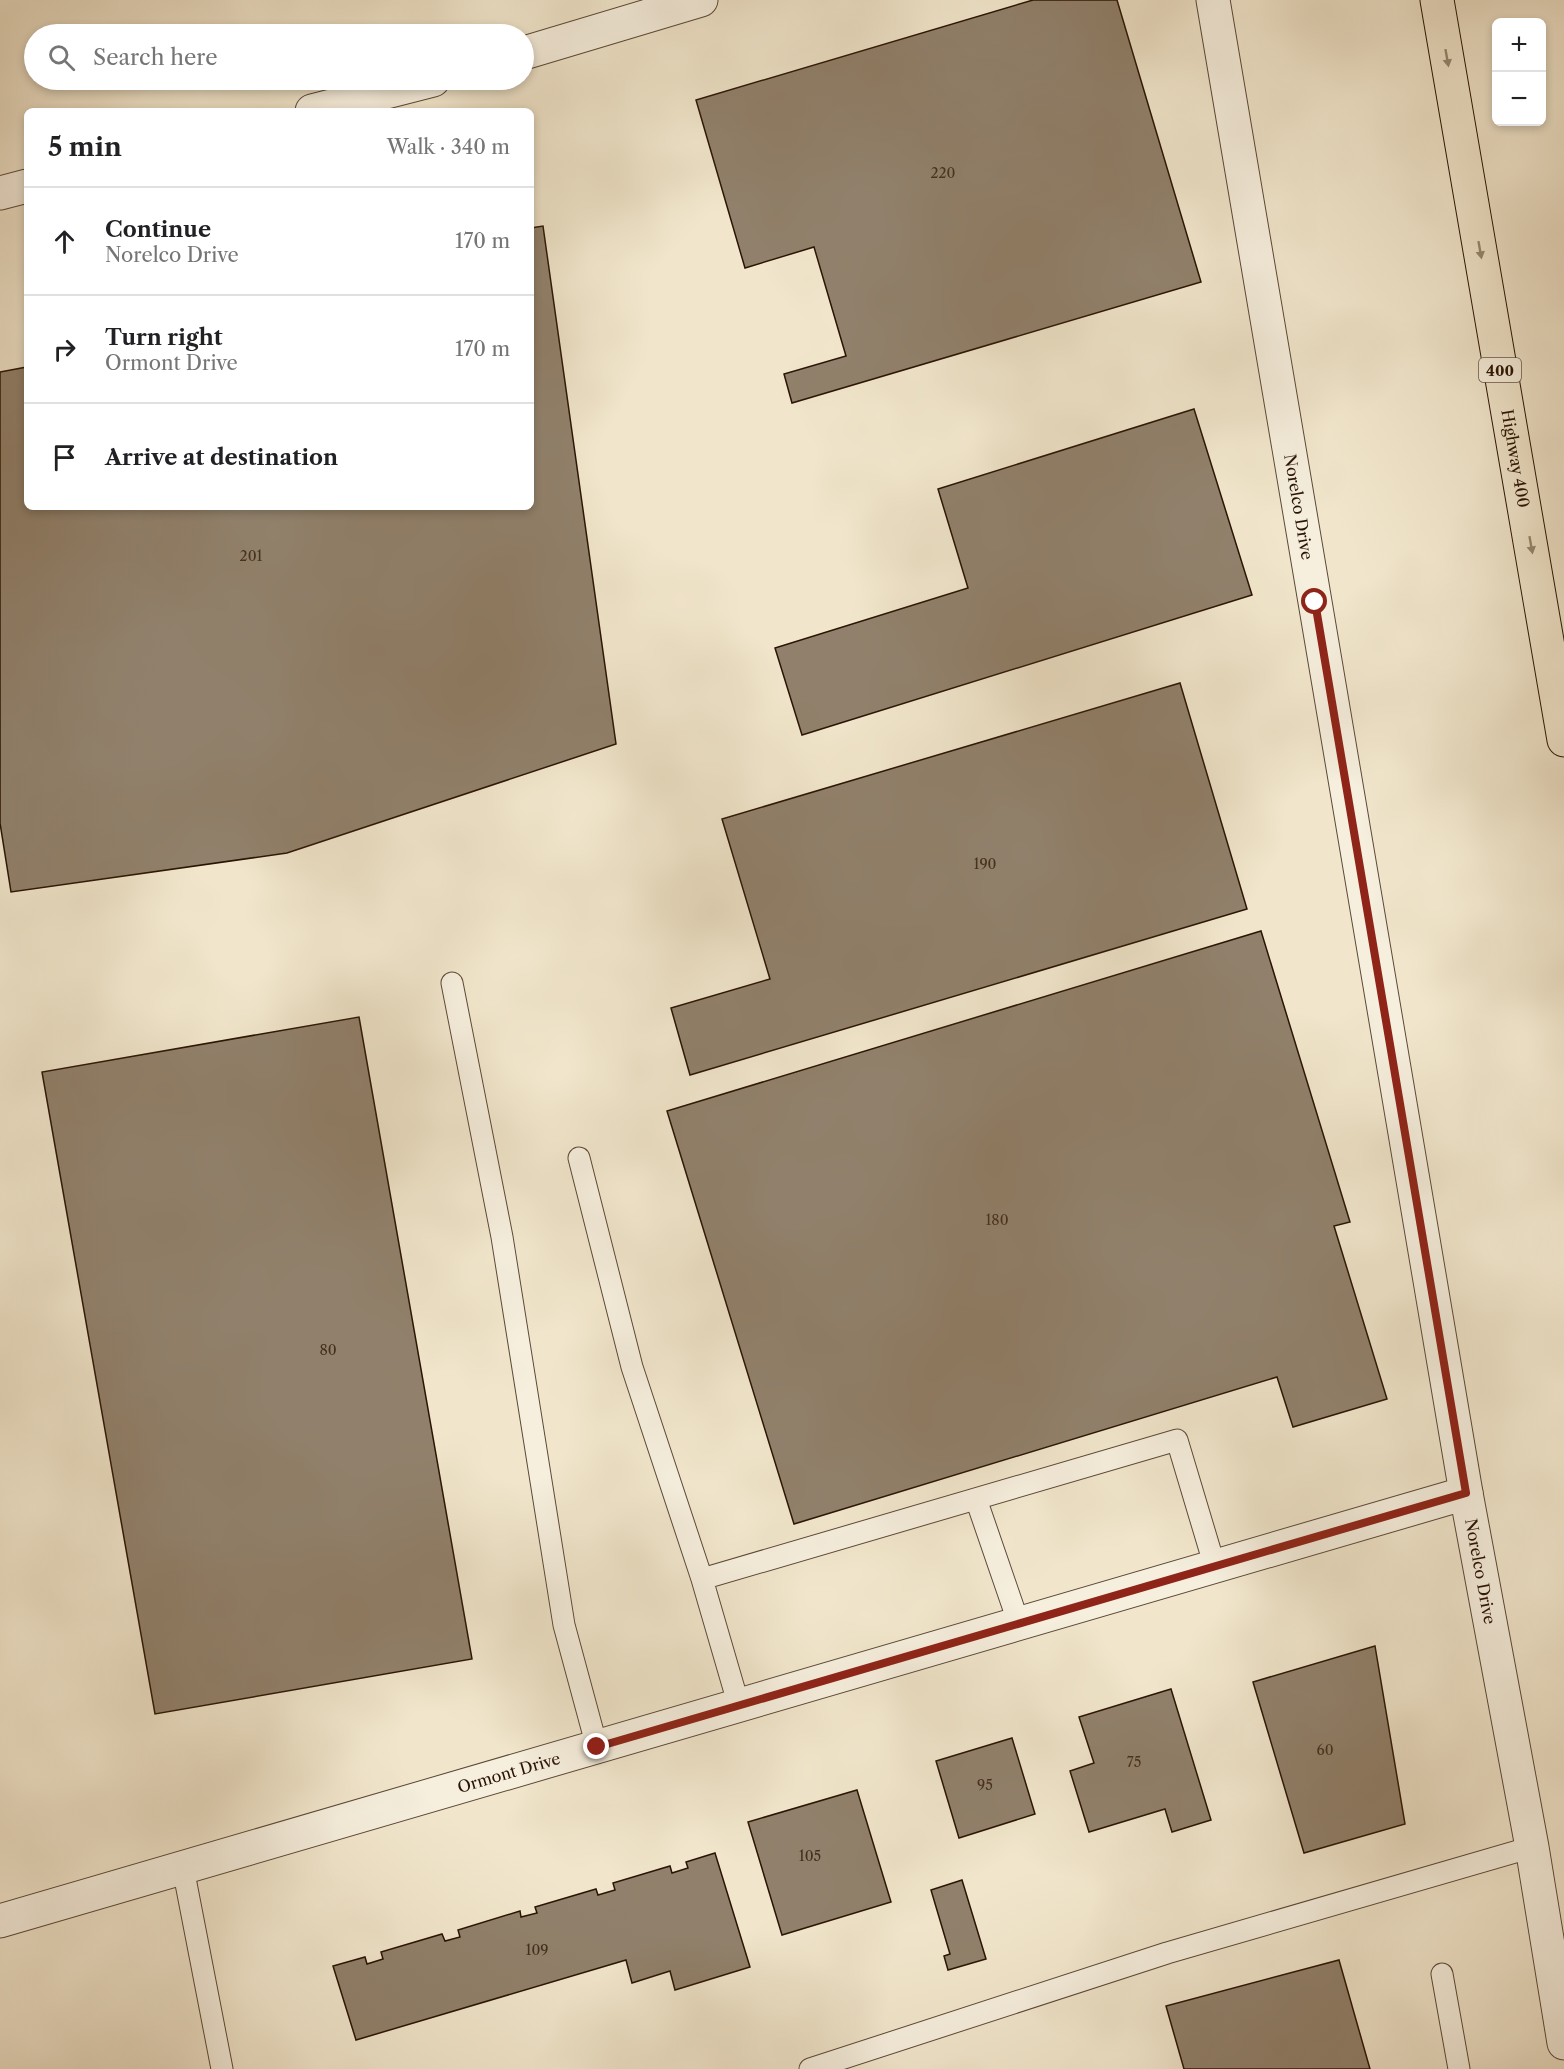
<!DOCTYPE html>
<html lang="en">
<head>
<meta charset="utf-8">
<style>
	body { margin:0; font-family:"Libre Caslon Text",serif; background:#f2f2f2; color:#202124 }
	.controls { position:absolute; right:18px; top:18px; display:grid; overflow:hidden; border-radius:9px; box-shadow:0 3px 9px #0003 }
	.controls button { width:54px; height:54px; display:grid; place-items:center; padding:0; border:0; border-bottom:2px solid #e0e0e0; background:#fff; color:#202124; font:30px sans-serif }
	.stop { position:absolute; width:18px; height:18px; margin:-14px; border:4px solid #8f2418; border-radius:50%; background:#fff }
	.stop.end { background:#8f2418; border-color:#fff; box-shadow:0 2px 6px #0008 }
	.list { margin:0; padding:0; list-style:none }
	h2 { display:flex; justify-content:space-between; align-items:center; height:78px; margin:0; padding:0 24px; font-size:26px }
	h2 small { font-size:20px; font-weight:400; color:#757577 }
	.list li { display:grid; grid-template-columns:39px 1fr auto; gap:18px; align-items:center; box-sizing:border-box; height:108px; padding:0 24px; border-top:2px solid #e0e0e0 }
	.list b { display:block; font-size:22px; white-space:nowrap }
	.list p { margin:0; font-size:20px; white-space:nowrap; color:#757577 }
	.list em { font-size:20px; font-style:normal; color:#757577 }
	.icon { flex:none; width:33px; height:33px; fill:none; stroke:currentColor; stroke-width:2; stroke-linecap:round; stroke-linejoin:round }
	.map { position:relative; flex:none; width:1564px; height:2069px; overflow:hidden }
	.search { position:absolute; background:#fff; box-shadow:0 3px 9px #0003; left:24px; top:24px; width:510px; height:66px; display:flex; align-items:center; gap:15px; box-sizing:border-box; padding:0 21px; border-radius:33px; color:#757577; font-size:22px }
	.panel { position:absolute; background:#fff; box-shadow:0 3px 9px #0003; left:24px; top:108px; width:510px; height:402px; border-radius:9px }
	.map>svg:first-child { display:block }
	.building { fill:#91816c; stroke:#2a1405; stroke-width:1.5 }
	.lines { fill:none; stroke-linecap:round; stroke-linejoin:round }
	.service-casing { stroke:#5c4837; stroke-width:23 }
	.minor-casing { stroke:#5c4837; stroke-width:35 }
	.motorway-casing { stroke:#2a1405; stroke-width:35 }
	.service { stroke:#f6efde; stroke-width:21 }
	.minor { stroke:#f6efde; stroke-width:33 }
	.motorway { stroke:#f1e6cc; stroke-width:33 }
	.oneway { fill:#978872 }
	.route { stroke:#8f2418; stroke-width:8 }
	.labels { text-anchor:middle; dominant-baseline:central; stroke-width:4.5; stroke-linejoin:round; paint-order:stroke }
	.number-label { font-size:14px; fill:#442f1f }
	.shield { fill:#f6efde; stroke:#675646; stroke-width:1.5 }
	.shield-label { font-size:15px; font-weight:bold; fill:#2a1405 }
	.street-label { font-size:16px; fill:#2a1405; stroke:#f6efde }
</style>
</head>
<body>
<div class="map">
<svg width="1564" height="2069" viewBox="0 0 1564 2069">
	<rect width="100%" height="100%" fill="#f1e6cc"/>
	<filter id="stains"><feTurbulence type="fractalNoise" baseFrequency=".00333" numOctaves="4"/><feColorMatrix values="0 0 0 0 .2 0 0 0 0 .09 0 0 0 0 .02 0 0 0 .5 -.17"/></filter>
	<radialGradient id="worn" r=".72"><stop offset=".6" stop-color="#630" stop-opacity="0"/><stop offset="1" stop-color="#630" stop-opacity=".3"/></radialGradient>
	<path class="building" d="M1033,0H1117L1201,282L792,403L784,374L846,356L814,247L745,268L696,100Z
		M543,226L616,744L287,853L11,892L0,823V372L27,367V507H531V228Z
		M1194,409L1252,595L802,735L775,648L968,588L938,489Z
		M1180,683L1247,909L690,1075L671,1008L770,979L722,819Z
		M1261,931L1350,1222L1334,1226L1387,1399L1293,1427L1277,1377L794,1524L667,1111Z
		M359,1017L472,1659L155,1714L42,1072Z
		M1375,1646L1405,1824L1304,1853L1253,1682Z
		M1171,1689L1211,1820L1172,1832L1165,1809L1089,1832L1070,1771L1094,1763L1079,1717Z
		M1012,1738L1035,1814L959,1838L936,1761Z
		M857,1790L891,1902L782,1935L748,1822Z
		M715,1853L750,1967L675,1990L670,1971L632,1983L626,1960L356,2040L333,1966L365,1957L367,1964L383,1959L381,1952L442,1934L445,1941L460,1937L458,1930L520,1911L521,1917L537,1913L535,1907L596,1889L598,1895L615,1890L613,1883L670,1866L672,1873L688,1868L686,1862Z
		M962,1880L986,1959L948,1970L944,1956L950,1954L931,1890Z
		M1339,1960L1370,2069H1184L1166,2006Z"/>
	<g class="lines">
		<g class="service-casing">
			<path id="service" d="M452,983L502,1237L564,1625L597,1747
				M579,1158L632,1367L702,1579L739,1706
				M976,1499L1019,1624
				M702,1579L1177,1440L1215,1567
				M183,1868L222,2069
				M1442,1974L1459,2069
				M810,2069L1167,1953L1532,1847"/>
		</g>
		<g class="minor-casing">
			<g id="minor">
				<path id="s1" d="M1213,0L1466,1493L1532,1847L1564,2043"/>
				<path d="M524,53L701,0"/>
				<path d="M312,111L433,80"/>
				<path d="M0,193L27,186"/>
				<path id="s2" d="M0,1921L1466,1493"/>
			</g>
		</g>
		<g class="motorway-casing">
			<g id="motorway">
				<path id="s3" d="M1437,0L1564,740"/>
			</g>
		</g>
		<use href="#service" class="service"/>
		<use href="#minor" class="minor"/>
		<use href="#motorway" class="motorway"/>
	</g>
	<defs><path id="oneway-solid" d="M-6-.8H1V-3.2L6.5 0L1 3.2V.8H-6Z" transform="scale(1.5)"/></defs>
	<g class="oneway">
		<use href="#oneway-solid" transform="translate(1447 58) rotate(80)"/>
		<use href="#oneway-solid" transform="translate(1480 250) rotate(80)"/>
		<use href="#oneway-solid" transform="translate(1531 545) rotate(80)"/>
	</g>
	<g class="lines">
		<path class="route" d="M597,1747L1466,1493L1315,602"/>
	</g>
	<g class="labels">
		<g class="number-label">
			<text x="943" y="173">220</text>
			<text x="251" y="556">201</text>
			<text x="985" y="864">190</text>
			<text x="997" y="1220">180</text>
			<text x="328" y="1350">80</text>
			<text x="1325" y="1750">60</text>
			<text x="1134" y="1762">75</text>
			<text x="985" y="1785">95</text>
			<text x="810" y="1856">105</text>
			<text x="537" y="1950">109</text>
		</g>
		<rect class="shield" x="1479" y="358" width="42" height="24" rx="4.5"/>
		<g class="shield-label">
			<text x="1500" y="370">400</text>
		</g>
		<g class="street-label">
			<text stroke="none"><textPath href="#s3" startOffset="465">Highway 400</textPath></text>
			<text stroke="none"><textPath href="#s1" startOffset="514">Norelco Drive</textPath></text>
			<text stroke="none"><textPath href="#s1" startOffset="1594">Norelco Drive</textPath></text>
			<text stroke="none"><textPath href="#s2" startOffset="530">Ormont Drive</textPath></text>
		</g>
	</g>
	<rect width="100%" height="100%" filter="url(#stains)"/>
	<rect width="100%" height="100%" fill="url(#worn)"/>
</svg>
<div class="controls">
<button>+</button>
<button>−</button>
</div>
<div class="stop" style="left:1315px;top:602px"></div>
<div class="stop end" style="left:597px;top:1747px"></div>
<div class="search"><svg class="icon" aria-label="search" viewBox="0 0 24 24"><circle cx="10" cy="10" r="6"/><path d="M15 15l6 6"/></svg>Search here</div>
<section class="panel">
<h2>5 min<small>Walk · 340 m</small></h2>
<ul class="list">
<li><svg class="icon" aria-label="ahead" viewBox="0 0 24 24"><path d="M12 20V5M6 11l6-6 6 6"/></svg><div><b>Continue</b><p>Norelco Drive</p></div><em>170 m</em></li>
<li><svg class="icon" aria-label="right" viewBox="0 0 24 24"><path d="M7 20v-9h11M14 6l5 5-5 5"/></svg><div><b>Turn right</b><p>Ormont Drive</p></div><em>170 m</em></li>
<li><svg class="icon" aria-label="arrive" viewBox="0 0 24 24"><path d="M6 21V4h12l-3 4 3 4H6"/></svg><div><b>Arrive at destination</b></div></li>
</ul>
</section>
</div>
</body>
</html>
